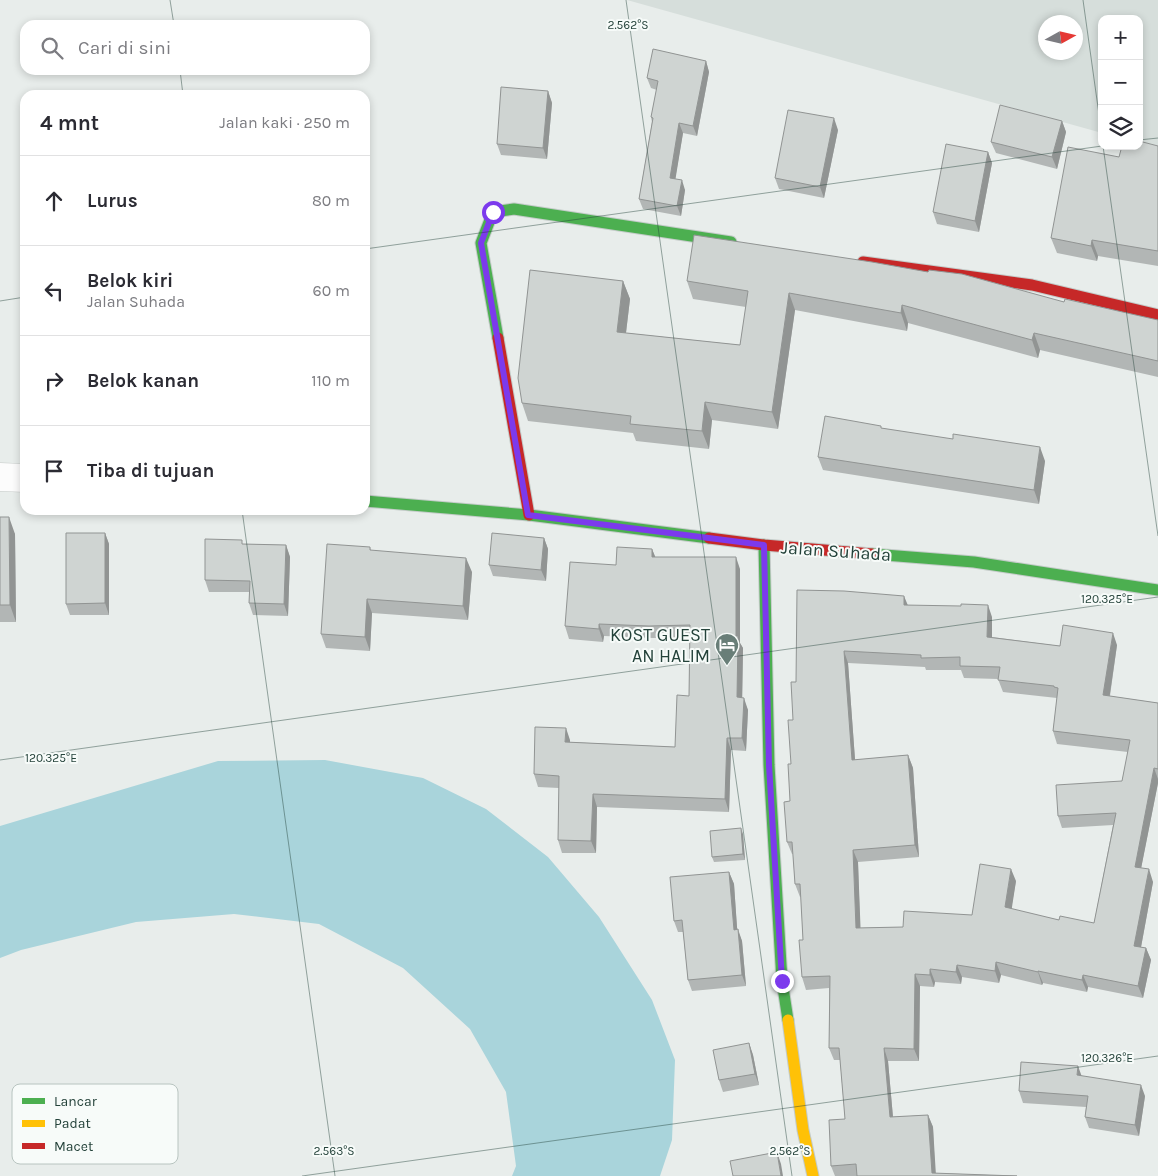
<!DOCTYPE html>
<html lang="id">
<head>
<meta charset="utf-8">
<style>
	body { margin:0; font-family:Karla,sans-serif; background:#f2f2f3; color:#2b2b33 }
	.controls { position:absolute; right:15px; top:15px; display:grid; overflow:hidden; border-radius:10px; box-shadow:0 2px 8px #0003 }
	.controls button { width:45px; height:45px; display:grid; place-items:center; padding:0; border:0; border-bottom:1px solid #e1e1e2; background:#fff; color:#2b2b33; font:25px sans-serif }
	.compass { position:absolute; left:1038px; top:15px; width:45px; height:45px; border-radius:50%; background:#fff; box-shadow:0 2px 8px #0003; rotate:82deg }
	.stop { position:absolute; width:15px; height:15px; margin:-11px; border:4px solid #7c3aed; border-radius:50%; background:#fff }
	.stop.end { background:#7c3aed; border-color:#fff; box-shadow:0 1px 5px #0008 }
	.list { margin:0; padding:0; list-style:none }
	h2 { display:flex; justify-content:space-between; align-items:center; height:65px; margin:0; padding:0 20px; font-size:21px }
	h2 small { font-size:16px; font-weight:400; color:#7c7c81 }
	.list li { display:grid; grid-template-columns:32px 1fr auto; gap:15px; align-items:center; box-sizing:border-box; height:90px; padding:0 20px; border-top:1px solid #e1e1e2 }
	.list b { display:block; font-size:19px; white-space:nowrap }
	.list p { margin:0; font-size:16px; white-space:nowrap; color:#7c7c81 }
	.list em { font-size:16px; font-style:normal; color:#7c7c81 }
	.icon { flex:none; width:28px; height:28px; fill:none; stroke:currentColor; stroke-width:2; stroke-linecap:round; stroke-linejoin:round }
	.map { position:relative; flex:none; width:1158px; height:1176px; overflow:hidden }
	.search { position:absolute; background:#fff; box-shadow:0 2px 8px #0003; left:20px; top:20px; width:350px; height:55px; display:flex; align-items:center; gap:12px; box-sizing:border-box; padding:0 18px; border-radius:15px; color:#7c7c81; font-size:19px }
	.panel { position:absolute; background:#fff; box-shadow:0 2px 8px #0003; left:20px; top:90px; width:350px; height:425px; border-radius:15px }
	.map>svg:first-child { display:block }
	.built { fill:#d6dedb; fill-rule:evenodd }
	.water { fill:#a9d4db }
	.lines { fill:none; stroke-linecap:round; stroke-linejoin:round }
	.street-casing { stroke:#c5cac8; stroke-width:29 }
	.fast-casing { stroke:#c3cbc8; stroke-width:13 }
	.slow-casing { stroke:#c3cbc8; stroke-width:13 }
	.jam-casing { stroke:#c3cbc8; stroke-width:13 }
	.street { stroke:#fcfcfc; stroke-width:28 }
	.fast { stroke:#4caf50; stroke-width:11 }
	.slow { stroke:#ffc107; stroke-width:11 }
	.jam { stroke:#c62828; stroke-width:11 }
	.wall { fill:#b2b6b5; fill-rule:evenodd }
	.shaded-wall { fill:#919493 }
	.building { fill:#cfd4d2; stroke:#919493; fill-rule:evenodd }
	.route { stroke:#7c3aed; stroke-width:6 }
	.ticks { fill:none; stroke:#24423a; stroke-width:1; stroke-opacity:0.45 }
	.labels { text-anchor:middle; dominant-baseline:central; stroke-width:4; stroke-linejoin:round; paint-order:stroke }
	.street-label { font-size:18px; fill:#24423a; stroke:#f7fbf9 }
	.poi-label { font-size:18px; fill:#24423a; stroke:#f7fbf9; text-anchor:end }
	.key { fill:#f7fbf9; stroke:#b8c4c0; stroke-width:1 }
	.key-label { font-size:14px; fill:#24423a }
	.ticks-label { font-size:12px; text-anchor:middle; fill:#24423a; stroke:#f7fbf9; stroke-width:4; stroke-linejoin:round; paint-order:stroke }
</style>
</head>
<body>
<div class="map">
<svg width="1158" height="1176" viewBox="0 0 1158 1176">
	<rect width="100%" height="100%" fill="#e8edeb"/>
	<path class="built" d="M627,0H1158V149L1139,144V19H1102V133ZM1046,22H1076V52H1046Z"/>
	<path class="water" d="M325,760L423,778L486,809L548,857L599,917L652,1000L675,1060L672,1140L660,1176H512L516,1166L506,1092L470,1029L403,968L319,924L234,914L136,922L21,950L0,958V826L218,761Z"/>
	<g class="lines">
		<g class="street-casing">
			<path id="street" d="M0,477L25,478"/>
		</g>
		<g class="fast-casing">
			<path id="fast" d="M498,338L481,243L493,212L514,209L731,242
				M365,501L529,515L709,538
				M764,545L769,765L782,981L788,1020
				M872,554L974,562L1158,590"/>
		</g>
		<g class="slow-casing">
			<path id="slow" d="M788,1020L803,1130L813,1176"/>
		</g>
		<g class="jam-casing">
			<path id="jam" d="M863,262L1032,285L1158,315
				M498,338L529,515
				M709,538L764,545L872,554"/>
		</g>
		<use href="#street" class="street"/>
		<use href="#fast" class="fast"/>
		<use href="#slow" class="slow"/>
		<use href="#jam" class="jam"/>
	</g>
	<path class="wall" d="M706,61L709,72L697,136L683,133L675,179L685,190L681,216L643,209L639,199L652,122L651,117L657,90L651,88L647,78Z
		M548,91L552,103L547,159L501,155L497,144Z
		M1062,121L1066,132L1057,169L996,153L991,142Z
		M838,130L824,198L779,189L775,178Z
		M1158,146V266L1098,256L1097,261L1057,253L1051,238L1119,157Z
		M988,152L992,163L979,232L937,224L933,212Z
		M623,281L630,299L626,333L740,345L746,307L693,299L687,281L1064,302L1158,320V377L1040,350L1038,358L908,323L907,331L795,310L778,429L712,420L709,449L636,441L633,433L528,421L522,403Z
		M882,428L1045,461L1039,504L823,470L818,457Z
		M0,517L15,534L16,622H0Z
		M105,533L109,544V615H70L66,604Z
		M544,538L548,549L546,581L493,576L489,565Z
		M243,544L286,545L290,557L288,616L253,615L249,603V592H209L205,580Z
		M370,547L371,551L472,572L468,620L372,613L370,651L326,648L321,634Z
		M652,549L655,557L740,569V643L743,648L742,698L748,710L746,751L731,750L729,812L597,807L596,853H562L558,840L559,788L538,787L534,774L570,740V742L675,747L689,696L690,637L653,638L604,636L603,642L569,639L565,626L616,565Z
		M908,605L992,617V637L1060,646L1117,645L1110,696L1158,703V783L1141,868L1153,882L1141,947L1146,948L1151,960L1143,998L1088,987L1087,992L1043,983L1042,985L1001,975L999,983L962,977L961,984L935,982L934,987L920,986L919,1061H888L893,1117L928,1115L933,1127L935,1173L1017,1176H835L831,1166L845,1119L840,1060H834L829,1048V988L806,990L802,977L803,940L801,897H800L795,884L793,854H792L787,842L790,801L791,764L796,682ZM848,663L925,667L926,670H961L964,678L998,679L1003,692L1057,698L1053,731L1057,744L1128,752L1122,781L1058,816L1062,828L1113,825L1094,923L1059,920L1011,909L1016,881L972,915L903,927L860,928L858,862L919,857L913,768L908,755L855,760Z
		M743,834L745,860L714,862L712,857Z
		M729,872L734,884L737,929L742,941L746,986L692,991L688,980L683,932H678L674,921Z
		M749,1043L753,1055L759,1085L723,1092L719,1080Z
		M1081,1076L1145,1096L1139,1136L1089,1128L1085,1117L1086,1107L1023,1103L1019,1091Z"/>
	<path class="shaded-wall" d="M706,61L709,72L697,136L693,126Z
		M548,91L552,103L547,159L543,148Z
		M834,118L838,130L824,198L820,187Z
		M1062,121L1066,132L1057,169L1052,157Z
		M679,123L683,133L674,188L670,178Z
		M988,152L992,163L979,232L975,221Z
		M682,180L685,190L681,216L677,206Z
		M1092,240L1098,256L1097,261L1091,246Z
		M623,281L630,299L624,349L617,332Z
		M789,293L795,310L778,429L772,412Z
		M902,305L908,323L907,331L901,313Z
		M1034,333L1040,350L1038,358L1032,340Z
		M705,402L712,420L709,449L702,431Z
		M1040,447L1045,461L1039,504L1034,490Z
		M9,517L15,534L16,622L10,605Z
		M105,533L109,544V615L105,603Z
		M544,538L548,549L546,581L541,570Z
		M286,545L290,557L288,616L284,604Z
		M652,549L657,561L652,557Z
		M736,557L740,569V643L743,648L742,710L737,697L736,636Z
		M466,558L472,572L468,620L463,606Z
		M904,596L909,608L904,605Z
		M367,599L372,613L370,651L365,637Z
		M988,605L992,617V649L987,637Z
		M599,624L604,636L603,642L599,629Z
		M1113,633L1117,645L1108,707L1103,695Z
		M844,651L848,663L856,773L852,760Z
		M744,698L748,710L746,751L742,738Z
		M566,728L570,740V754L565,742Z
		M727,738L731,750L729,812L725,799Z
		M908,755L913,768L919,857L915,845Z
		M1154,768L1158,779V783L1139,879L1135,867Z
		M593,794L597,807L596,853L591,841Z
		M741,828L743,834L745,860L743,854Z
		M853,850L858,862L861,940L856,928Z
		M1011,869L1016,881L1010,920L1005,907Z
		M1149,869L1153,882L1139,958L1134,946Z
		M729,872L734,884L738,941L734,930Z
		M738,929L742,941L746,986L742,975Z
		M1146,948L1151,960L1143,998L1138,986Z
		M996,962L1001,975L999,983L995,971Z
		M957,965L962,977L961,984L956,972Z
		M930,969L935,982L934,987L930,975Z
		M1038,971L1043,983L1042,985L1038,972Z
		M915,974L920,986L919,1061L914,1049Z
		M1083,975L1088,987L1087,992L1082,980Z
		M749,1043L753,1055L759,1085L755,1074Z
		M884,1048L888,1061L894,1129L890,1117Z
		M1078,1066L1082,1077L1077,1075Z
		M1141,1085L1145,1096L1139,1136L1135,1125Z
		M928,1115L933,1127L936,1176L932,1173Z
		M777,1152L781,1164L783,1176H781Z"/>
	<path class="building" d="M653,49L706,61L693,126L679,123L670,178L682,180L677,206L639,199L653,118L651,117L658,81L647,78Z
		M501,87L548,91L543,148L497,144Z
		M1000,105L1062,121L1052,157L991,142Z
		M788,110L834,118L820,187L775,178Z
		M1139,141L1158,146V251L1092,240L1091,246L1051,238L1068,147L1119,157L1122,146H1139Z
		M946,144L988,152L975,221L933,212Z
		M694,235L872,262L928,272L929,270L962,274L1064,302L1065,299L1158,320V361L1034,333L1032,340L902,305L901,313L789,293L772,412L705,402L702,431L630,424L631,416L522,403L518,378L530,270L623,281L617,332L740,345L748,291L687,281Z
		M825,416L881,426V428L953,439V434L1040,447L1034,490L818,457Z
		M0,517H9L10,605H0Z
		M66,533H105V603L66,604Z
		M492,533L544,538L541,570L489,565Z
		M205,539L242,540V544L286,545L284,604L249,603L250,581L205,580Z
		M327,544L370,547V550L466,558L463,606L367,599L365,637L321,634Z
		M617,547L652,549V557H736V636H738L737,697L744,698L742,738H727L725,799L593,794L591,841L558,840L559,776L534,774L535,727L566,728L565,742L675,747L677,695L689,696L690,625L649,626L599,624V629L565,626L570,562L616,565Z
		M797,590L844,591L904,596V605L961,606V604L988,605L987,637L1060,646L1063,625L1113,633L1103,695L1158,703V769L1154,768L1135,867L1149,869L1134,946L1146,948L1138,986L1083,975L1082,980L1038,971V972L996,962L995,971L957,965L956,972L930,969V975L915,974L914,1049L884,1048L890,1117L928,1115L932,1173L1017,1176H857L856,1164L831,1166L829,1120L845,1119L839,1048H829L830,976L802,977L799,940H803L800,884H795L792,842H787L784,802L790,801L788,764H791L788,720H793L791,682H796ZM844,651L921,655V658L960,657V666L1000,667L998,680L1054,686V687L1058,688L1053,731L1130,740L1122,781L1056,785L1058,816L1116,813L1094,923L1060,916L1059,920L1005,907L1011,869L980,864L972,915L904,911L903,927L856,928L853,850L915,845L908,755L852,760Z
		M741,828L743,854L712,857L710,831Z
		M729,872L734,930L738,929L742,975L688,980L682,920L674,921L670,877Z
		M749,1043L755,1074L719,1080L713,1050Z
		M1021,1062L1078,1066L1077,1075L1141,1085L1135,1125L1085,1117L1088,1096L1019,1091Z
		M777,1152L781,1176H733L730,1161Z"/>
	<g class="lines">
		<path class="route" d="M493,212L481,243L528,515L764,545L769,765L782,981"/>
	</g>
	<path class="ticks" d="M170,0L174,25M626,0L792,1176M1083,0L1102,136M180,70L183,95M1139,140L1158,138M1103,146L1158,536M365,249L1102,146M0,301L25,297M242,510L335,1176M0,760L1158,597M302,1176L1158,1056"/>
	<defs>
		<g id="hotel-pin" transform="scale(1.25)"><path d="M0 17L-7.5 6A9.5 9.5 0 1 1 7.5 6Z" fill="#697e78" stroke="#f7fbf9"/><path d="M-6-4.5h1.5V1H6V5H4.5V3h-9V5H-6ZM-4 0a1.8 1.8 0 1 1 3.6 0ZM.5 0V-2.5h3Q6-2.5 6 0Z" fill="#fff"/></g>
	</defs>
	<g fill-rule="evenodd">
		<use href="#hotel-pin" x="727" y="645"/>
	</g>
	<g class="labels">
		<g class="street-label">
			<text transform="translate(836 551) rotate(4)">Jalan Suhada</text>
		</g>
		<g class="poi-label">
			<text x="710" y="635">KOST GUEST<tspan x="710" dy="21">AN HALIM</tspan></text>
		</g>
	</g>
	<rect x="12" y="1084" width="166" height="80" rx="8" class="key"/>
	<rect x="22" y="1098" width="23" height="6" fill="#4caf50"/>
	<rect x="22" y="1120" width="23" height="7" fill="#ffc107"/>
	<rect x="22" y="1143" width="23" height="6" fill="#c62828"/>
	<g class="key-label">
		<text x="54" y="1106">Lancar</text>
		<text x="54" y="1128">Padat</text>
		<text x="54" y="1151">Macet</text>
	</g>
	<g class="ticks-label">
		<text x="628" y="29">2.562°S</text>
		<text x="1107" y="603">120.325°E</text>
		<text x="51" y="762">120.325°E</text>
		<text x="1107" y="1062">120.326°E</text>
		<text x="334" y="1155">2.563°S</text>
		<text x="790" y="1155">2.562°S</text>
	</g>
</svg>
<div class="controls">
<button>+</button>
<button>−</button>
<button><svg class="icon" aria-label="layers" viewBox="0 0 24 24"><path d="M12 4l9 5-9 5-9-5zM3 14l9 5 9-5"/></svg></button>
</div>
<svg class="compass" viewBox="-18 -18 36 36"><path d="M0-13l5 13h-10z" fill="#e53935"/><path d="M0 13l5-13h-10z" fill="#7c7c81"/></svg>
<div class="stop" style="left:493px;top:212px"></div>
<div class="stop end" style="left:782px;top:981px"></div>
<div class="search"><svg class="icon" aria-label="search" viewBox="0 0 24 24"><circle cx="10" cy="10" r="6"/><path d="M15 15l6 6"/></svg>Cari di sini</div>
<section class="panel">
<h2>4 mnt<small>Jalan kaki · 250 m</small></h2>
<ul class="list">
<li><svg class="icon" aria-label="ahead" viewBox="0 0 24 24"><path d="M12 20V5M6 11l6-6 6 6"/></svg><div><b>Lurus</b></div><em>80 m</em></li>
<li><svg class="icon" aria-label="left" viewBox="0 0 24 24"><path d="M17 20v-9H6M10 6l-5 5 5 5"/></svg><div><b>Belok kiri</b><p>Jalan Suhada</p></div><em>60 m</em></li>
<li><svg class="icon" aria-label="right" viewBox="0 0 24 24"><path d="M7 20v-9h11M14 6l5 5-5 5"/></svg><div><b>Belok kanan</b></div><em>110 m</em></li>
<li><svg class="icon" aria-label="arrive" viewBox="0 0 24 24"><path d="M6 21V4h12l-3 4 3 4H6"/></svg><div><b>Tiba di tujuan</b></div></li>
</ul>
</section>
</div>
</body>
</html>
